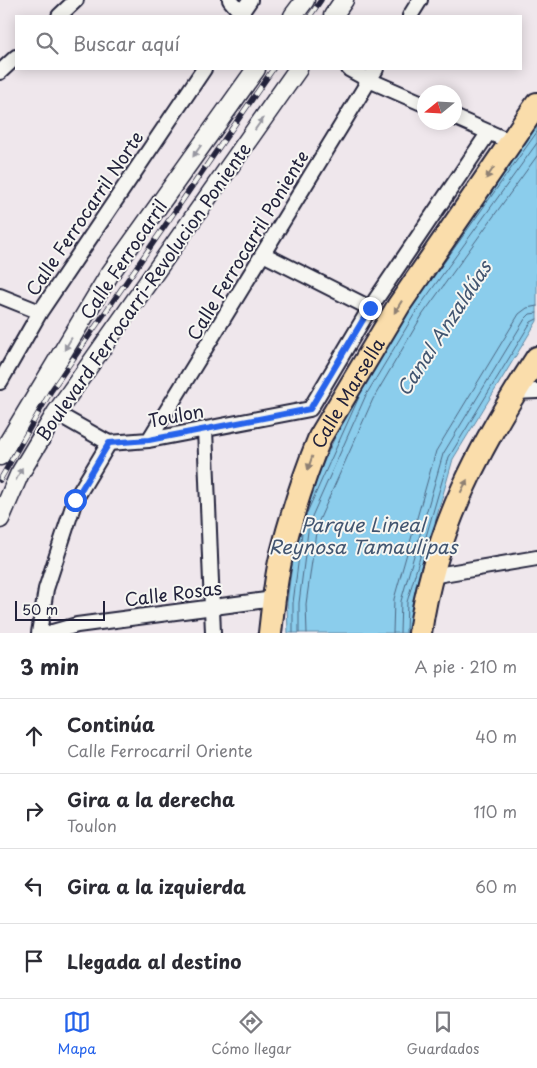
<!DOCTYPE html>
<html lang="es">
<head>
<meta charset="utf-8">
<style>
	body { margin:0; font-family:"Playpen Sans",sans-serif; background:#f7f7f7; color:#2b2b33 }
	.compass { position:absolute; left:417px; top:85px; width:45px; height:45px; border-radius:50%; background:#fff; box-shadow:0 2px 12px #0003; rotate:252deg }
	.scale { position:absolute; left:15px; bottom:12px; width:90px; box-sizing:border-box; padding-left:5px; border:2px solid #22223b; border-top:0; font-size:14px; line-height:18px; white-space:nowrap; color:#22223b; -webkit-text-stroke:4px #f6f6f2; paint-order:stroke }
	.stop { position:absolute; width:15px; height:15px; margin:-11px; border:4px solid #2563eb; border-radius:50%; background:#fff }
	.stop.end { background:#2563eb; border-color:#fff; box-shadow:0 1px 5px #0008 }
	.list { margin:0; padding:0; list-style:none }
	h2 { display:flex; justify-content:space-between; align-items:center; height:65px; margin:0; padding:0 20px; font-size:21px }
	h2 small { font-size:16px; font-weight:400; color:#7c7c81 }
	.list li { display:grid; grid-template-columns:32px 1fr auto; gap:15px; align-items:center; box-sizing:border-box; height:75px; padding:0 20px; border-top:1px solid #e1e1e2 }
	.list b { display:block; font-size:19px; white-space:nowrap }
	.list p { margin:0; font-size:16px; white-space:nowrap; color:#7c7c81 }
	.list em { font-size:16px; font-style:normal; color:#7c7c81 }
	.icon { flex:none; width:28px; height:28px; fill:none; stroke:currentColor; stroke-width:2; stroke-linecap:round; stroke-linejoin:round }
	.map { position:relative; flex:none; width:537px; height:633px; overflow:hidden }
	.search { position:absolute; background:#fff; box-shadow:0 2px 12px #0003; left:15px; right:15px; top:15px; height:55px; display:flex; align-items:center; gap:12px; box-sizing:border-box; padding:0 18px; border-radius:0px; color:#7c7c81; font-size:19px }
	.sheet { height:365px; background:#fff }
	nav { display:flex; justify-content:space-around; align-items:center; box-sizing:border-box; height:70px; border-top:1px solid #e1e1e2; background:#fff; font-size:14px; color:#7c7c81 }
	nav a { display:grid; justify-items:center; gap:2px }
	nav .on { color:#2563eb }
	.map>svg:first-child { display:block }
	.water { fill:#8bcdec; stroke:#6189a5 }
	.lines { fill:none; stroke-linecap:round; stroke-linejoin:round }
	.shore { stroke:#4c6682; stroke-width:1 }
	.minor-casing { stroke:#22223b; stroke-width:18 }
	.tertiary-casing { stroke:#22223b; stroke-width:21 }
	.primary-casing { stroke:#22223b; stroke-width:26 }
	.minor { stroke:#f6f6f2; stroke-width:14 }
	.tertiary { stroke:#f6f6f2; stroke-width:18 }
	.primary { stroke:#faddab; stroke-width:22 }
	.rail-casing { stroke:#22223b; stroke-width:5.5 }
	.rail { stroke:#f6f6f2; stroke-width:4; stroke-dasharray:11; stroke-linecap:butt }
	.oneway { fill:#9797a0 }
	.oneway2 { fill:#8e8073 }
	.route { stroke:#2563eb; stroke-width:6 }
	.labels { text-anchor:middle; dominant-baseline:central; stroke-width:4; stroke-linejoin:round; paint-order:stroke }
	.street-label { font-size:18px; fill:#22223b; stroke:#f6f6f2 }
	.water-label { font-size:19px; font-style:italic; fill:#425570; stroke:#f6f6f2 }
</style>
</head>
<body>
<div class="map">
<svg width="537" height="633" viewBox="0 0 537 633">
	<rect width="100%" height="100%" fill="#efe7ec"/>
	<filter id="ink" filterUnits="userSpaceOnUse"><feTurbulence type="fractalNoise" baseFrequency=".02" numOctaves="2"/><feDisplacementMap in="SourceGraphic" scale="10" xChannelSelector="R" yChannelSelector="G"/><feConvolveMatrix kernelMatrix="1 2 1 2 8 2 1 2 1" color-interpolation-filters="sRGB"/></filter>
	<g filter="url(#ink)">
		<path class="water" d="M537,124V321L453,459L412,604L411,633H288L287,603L298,520L356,390L408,304Z"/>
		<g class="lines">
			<path class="shore" d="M438,271L537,132
				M305,517L359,397
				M293,633V603L303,525
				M299,633V603L309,523L366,395L417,310L537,143
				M307,633L306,604L317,525L373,399L423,314L537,156
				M393,633L394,599L436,451L519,314L527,308L537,306
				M400,633L401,601L443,454L525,319L530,314L537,313
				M406,633L407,602L449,457L531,322L537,319"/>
			<g class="minor-casing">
				<path id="minor" d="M230,0L241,13
					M59,16L76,0
					M239,16L250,0
					M410,16L420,0
					M349,69L369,80L424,104
					M0,72L16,57
					M454,117L511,142
					M263,254L370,308
					M0,296L40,312
					M0,382L40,312L204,69
					M515,392L537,391
					M56,413L109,443L149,440L310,409L370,308L489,132
					M205,429L213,633
					M149,440L376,69
					M431,576L537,558
					M39,633L46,589L75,500L109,443
					M49,633L77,625L274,599"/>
			</g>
			<g class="tertiary-casing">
				<path id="tertiary" d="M293,16L305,0
					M333,16L344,0
					M0,456L109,275L256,69
					M0,519L19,475L56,413L298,69"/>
			</g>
			<g class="primary-casing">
				<g id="primary">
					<path id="s1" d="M270,633C273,608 275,582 281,557C291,517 304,476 320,437L399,305L537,104"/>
					<path d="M420,633C434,531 481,443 537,358"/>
				</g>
			</g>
			<use href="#minor" class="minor"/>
			<use href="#tertiary" class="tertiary"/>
			<use href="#primary" class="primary"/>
			<g class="rail-casing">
				<path id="rail" d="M310,16L321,0
					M0,480L51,391L273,69"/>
			</g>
			<use href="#rail" class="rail"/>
		</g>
		<defs><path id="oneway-solid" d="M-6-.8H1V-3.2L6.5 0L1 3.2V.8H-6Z" transform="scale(1.25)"/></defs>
		<g class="oneway">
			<use href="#oneway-solid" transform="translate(259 124) rotate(-55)"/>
			<use href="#oneway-solid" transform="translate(197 151) rotate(125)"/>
			<use href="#oneway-solid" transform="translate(68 344) rotate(121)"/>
			<use href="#oneway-solid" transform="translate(19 474) rotate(-63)"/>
		</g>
		<g class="oneway2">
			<use href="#oneway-solid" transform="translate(490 173) rotate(124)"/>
			<use href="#oneway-solid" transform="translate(398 307) rotate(122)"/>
			<use href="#oneway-solid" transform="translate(310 463) rotate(109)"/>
			<use href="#oneway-solid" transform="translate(464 486) rotate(-63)"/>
		</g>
	</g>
	<g class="lines" filter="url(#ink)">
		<path class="route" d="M75,500L109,443L149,440L310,409L370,308"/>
	</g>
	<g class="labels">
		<g class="street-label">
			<text transform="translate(84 213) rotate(-56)">Calle Ferrocarril Norte</text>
			<text transform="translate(247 245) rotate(-59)">Calle Ferrocarril Poniente</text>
			<text transform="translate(123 259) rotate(-56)">Calle Ferrocarril</text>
			<text transform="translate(143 291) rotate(-55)">Boulevard Ferrocarri-Revolucion Poniente</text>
			<text stroke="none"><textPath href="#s1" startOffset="255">Calle Marsella</textPath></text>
			<text transform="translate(176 415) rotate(-11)">Toulon</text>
			<text transform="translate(173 593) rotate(-7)">Calle Rosas</text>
		</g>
		<g class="water-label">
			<text transform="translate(443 328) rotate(-57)">Canal Anzaldúas</text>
			<text x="363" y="524">Parque Lineal<tspan x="363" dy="22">Reynosa Tamaulipas</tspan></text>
		</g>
	</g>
</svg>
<svg class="compass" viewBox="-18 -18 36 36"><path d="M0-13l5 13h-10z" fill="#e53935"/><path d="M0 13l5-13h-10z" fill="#7c7c81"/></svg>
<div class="scale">50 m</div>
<div class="stop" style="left:75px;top:500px"></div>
<div class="stop end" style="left:370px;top:308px"></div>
<div class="search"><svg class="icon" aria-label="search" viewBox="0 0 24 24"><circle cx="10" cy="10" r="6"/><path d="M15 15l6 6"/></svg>Buscar aquí</div>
</div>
<section class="sheet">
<h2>3 min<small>A pie · 210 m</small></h2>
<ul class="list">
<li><svg class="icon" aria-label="ahead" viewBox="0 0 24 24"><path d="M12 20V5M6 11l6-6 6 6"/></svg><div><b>Continúa</b><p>Calle Ferrocarril Oriente</p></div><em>40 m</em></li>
<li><svg class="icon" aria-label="right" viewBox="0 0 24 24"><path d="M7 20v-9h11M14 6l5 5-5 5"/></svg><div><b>Gira a la derecha</b><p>Toulon</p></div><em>110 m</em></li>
<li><svg class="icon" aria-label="left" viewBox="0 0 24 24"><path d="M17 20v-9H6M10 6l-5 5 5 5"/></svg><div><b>Gira a la izquierda</b></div><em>60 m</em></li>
<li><svg class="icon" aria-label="arrive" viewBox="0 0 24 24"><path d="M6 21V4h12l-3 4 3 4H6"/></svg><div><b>Llegada al destino</b></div></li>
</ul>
</section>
<nav>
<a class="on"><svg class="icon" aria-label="map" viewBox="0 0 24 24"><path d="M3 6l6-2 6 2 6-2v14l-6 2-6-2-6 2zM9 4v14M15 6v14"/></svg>Mapa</a>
<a><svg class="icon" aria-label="directions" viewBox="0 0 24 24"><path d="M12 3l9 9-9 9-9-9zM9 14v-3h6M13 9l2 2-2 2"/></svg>Cómo llegar</a>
<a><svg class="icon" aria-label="saved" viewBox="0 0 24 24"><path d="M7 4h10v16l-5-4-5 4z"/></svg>Guardados</a>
</nav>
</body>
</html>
